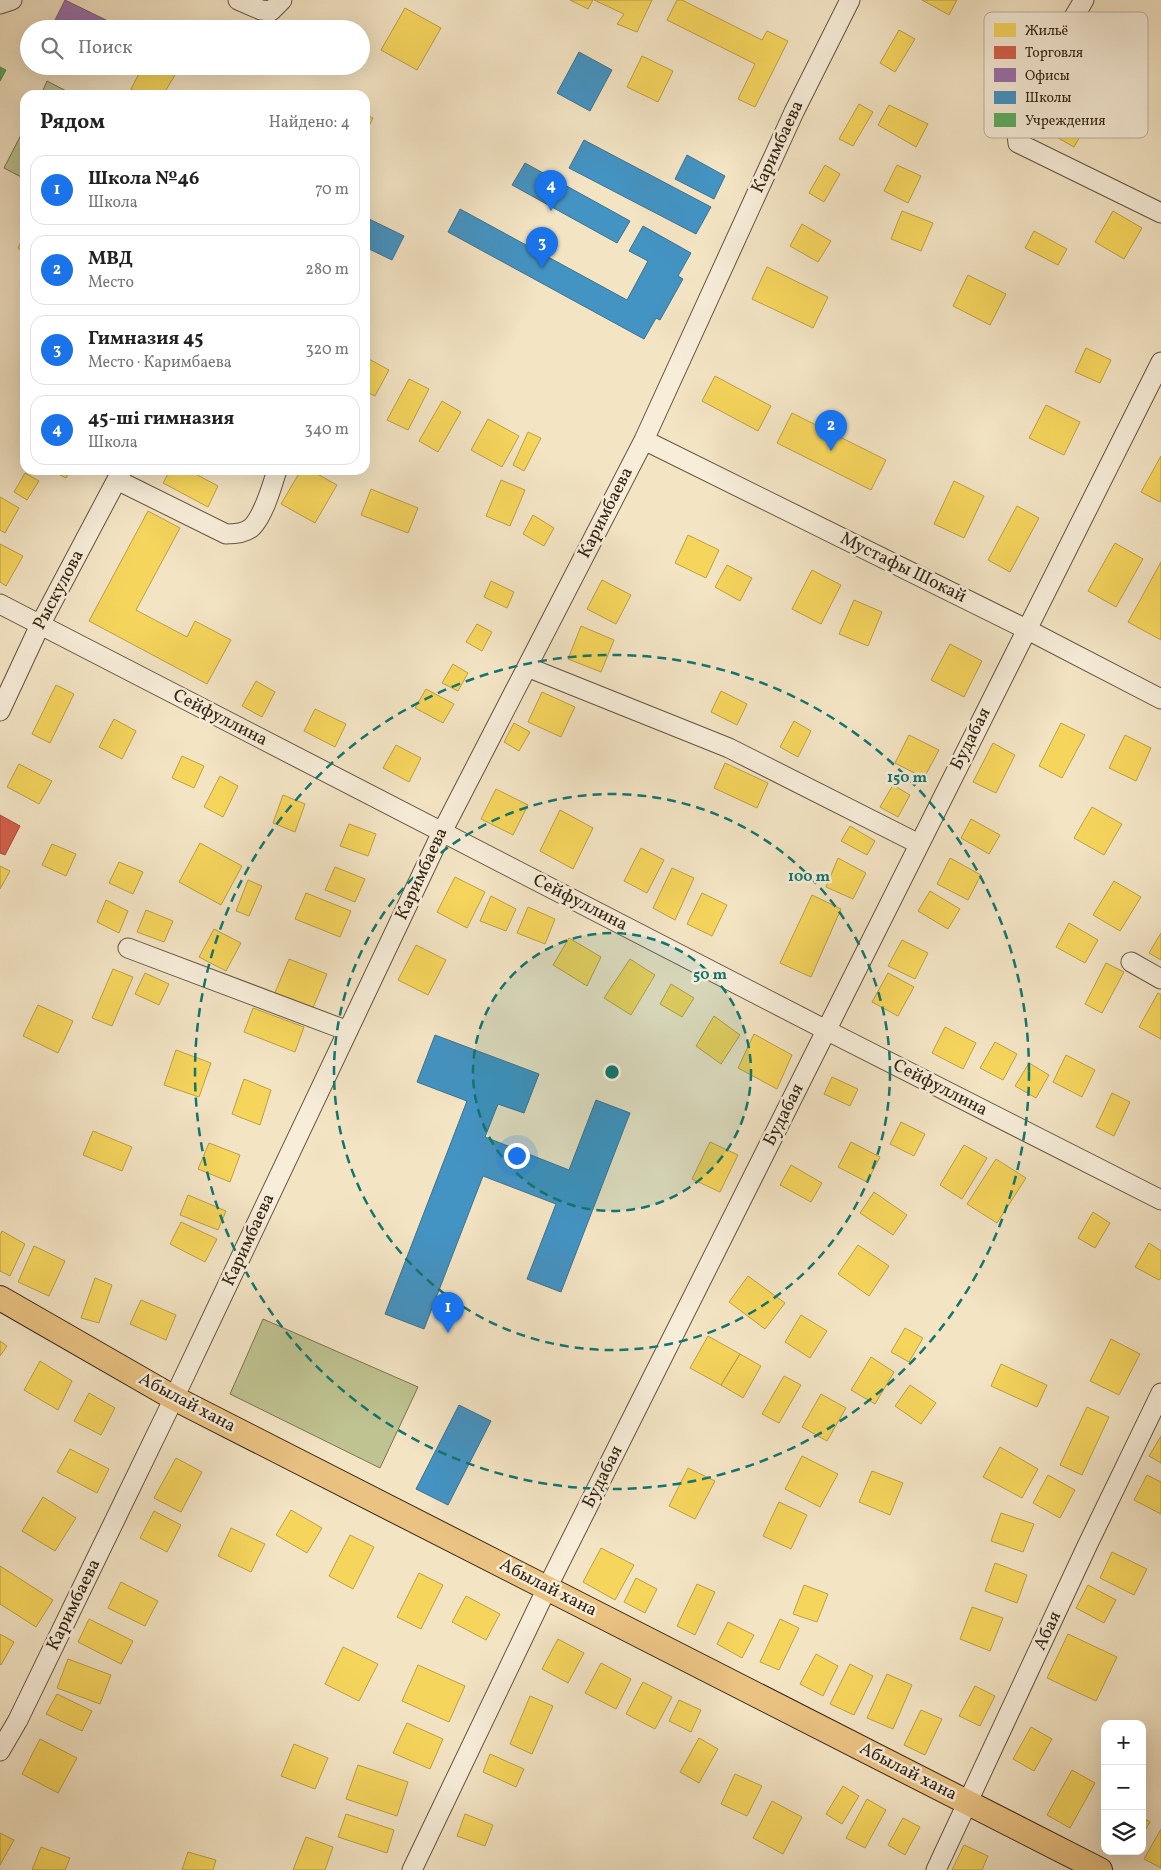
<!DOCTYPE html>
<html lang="ru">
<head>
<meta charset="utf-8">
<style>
	body { margin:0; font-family:Vollkorn,serif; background:#f2f2f2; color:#222 }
	.controls { position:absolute; right:15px; bottom:15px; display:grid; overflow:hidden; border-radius:10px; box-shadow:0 5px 20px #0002 }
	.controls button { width:45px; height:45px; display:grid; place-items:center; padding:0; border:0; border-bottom:1px solid #e0e0e0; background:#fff; color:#222; font:25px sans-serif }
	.you { position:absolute; left:516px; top:1155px; width:18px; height:18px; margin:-12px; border:4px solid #fff; border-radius:50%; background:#1a73e8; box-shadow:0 0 0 8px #1a73e833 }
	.badge { display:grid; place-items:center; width:32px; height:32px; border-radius:50%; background:#1a73e8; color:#fff; font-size:16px; font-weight:700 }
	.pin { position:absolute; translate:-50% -41px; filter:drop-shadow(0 1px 2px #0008) }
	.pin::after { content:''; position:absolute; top:26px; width:18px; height:15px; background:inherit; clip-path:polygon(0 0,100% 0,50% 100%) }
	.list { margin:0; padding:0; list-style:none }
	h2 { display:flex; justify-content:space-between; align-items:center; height:65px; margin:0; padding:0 20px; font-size:21px }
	h2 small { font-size:16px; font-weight:400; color:#767676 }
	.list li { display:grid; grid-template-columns:32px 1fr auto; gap:15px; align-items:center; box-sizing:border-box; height:70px; margin:0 10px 10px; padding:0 10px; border:1px solid #e0e0e0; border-radius:15px }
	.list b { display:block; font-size:19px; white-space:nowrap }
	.list p { margin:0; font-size:16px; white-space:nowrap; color:#767676 }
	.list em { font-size:16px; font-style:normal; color:#767676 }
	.icon { flex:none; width:28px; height:28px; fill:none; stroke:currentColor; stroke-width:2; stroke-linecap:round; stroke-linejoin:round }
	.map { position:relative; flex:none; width:1161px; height:1870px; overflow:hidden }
	.search { position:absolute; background:#fff; box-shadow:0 5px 20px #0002; left:20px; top:20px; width:350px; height:55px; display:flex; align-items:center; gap:12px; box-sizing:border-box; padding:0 18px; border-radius:28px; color:#767676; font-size:19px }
	.panel { position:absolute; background:#fff; box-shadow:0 5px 20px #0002; left:20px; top:90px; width:350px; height:385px; border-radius:15px }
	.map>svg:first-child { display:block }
	.green { fill:#bfc391; stroke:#7a7452 }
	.homes { fill:#f6d55c; stroke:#bca046 }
	.shops { fill:#d6604d; stroke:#a54e3b }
	.offices { fill:#9970ab; stroke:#7b597d }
	.schools { fill:#4393c3; stroke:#3e728e }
	.public { fill:#5aae61; stroke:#4f8549 }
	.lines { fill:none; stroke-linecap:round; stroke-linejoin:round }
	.minor-casing { stroke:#64543e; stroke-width:21 }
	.major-casing { stroke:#342412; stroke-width:26 }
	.minor { stroke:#f7edd9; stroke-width:19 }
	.major { stroke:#eac282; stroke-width:24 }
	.ring { fill:none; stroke:#0f766e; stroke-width:2.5; stroke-dasharray:9 6 }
	.labels { text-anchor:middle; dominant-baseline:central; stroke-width:5; stroke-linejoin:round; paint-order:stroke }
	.street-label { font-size:18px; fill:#342412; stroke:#f7edd9 }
	.key { fill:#f7edd9; stroke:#bcb19d; stroke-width:1 }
	.key-label { font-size:14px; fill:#342412 }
	.centre { fill:#0f766e; stroke:#f7edd9; stroke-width:2.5 }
	.ring-label { font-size:15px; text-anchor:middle; font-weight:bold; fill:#0f766e; stroke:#f7edd9; stroke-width:5; stroke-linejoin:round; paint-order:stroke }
</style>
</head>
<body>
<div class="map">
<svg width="1161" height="1870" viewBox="0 0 1161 1870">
	<rect width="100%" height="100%" fill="#f3e4c4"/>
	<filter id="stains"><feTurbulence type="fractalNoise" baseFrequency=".004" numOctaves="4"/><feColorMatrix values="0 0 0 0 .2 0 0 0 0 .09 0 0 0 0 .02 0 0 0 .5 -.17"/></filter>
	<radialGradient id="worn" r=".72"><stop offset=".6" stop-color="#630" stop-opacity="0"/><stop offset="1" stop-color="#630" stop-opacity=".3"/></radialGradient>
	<path class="green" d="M47,81L74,95H41Z
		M25,127V179L4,168Z
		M263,1319L418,1387L380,1468L230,1394Z"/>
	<path class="homes" d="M570,0H593L588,9Z
		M594,0H652L637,32L617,24L624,14Z
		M677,0H682L762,40L767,31L788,41L755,107L738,99L755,64L667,20Z
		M922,0H957L949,15Z
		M405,8L441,28L417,70L381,50Z
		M899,30L915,39L895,72L880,63Z
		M642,56L673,71L658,102L627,87Z
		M143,66H171L178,70L163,95H142L131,89Z
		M859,104L873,112L853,146L839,139Z
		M889,105L928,124L916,147L878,125Z
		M1068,109L1089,121L1074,147L1053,135Z
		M365,114L373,118L365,134Z
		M825,165L840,174L824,202L809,193Z
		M897,165L921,176L908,203L884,191Z
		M902,211L933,223L921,251L891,239Z
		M1113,211L1142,228L1124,259L1095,242Z
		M802,224L831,241L818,262L790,246Z
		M1034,231L1067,249L1058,265L1025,248Z
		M25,234V252L18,248Z
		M767,267L828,297L813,328L752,299Z
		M968,275L1006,294L990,325L953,306Z
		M1086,348L1111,360L1100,383L1075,372Z
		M367,358L389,370L375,396L365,391V362Z
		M715,376L771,406L758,431L702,401Z
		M409,379L429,389L408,430L387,420Z
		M442,401L461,412L438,452L419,441Z
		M1046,405L1080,422L1064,455L1029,438Z
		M792,413L886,460L871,490L777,443Z
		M488,419L519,436L502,467L471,450Z
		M528,432L541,438L524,471L513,465Z
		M1161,456V500L1160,502L1141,492Z
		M50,470H70L66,478Z
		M170,470H188L218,486L208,507L163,483Z
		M301,470H310L337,485L315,523L281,504Z
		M25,473L39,481L27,500L14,492Z
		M501,480L525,490L510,526L486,516Z
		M954,481L984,496L964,538L934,524Z
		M371,489L418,508L408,533L361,515Z
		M0,497L19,508L5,533L0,530Z
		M1017,506L1039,518L1010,572L988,560Z
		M148,511L180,528L136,610L187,637L195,621L231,640L207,684L89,621Z
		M533,515L554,528L544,546L523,534Z
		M688,535L719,550L706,578L675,563Z
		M1115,543L1143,559L1116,607L1088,591Z
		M0,544L23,556L6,586L0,582Z
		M1161,562V640L1128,622Z
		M727,565L752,578L740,601L715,587Z
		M812,570L841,585L821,624L792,609Z
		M602,580L631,595L616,624L587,609Z
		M491,581L514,592L507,608L484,597Z
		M854,600L882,612L868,646L839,634Z
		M477,624L492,632L482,651L466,642Z
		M581,626L614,640L601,672L568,659Z
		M950,644L982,661L964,697L931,680Z
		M453,664L468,673L458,691L442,683Z
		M256,681L275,692L262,717L242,706Z
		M56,685L74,694L50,743L32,734Z
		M426,689L454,704L443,723L415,708Z
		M721,691L747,704L737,725L711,712Z
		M542,692L575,707L561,737L528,722Z
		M315,709L346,724L335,747L304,731Z
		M114,719L136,731L122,759L99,747Z
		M794,721L811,731L798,757L780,747Z
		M514,723L530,732L519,751L504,742Z
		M1061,723L1085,735L1062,778L1039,766Z
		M909,735L939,750L924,778L895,763Z
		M1125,735L1151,748L1136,781L1109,768Z
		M993,743L1015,755L996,793L973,782Z
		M396,745L421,758L409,782L383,768Z
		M182,756L204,766L194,788L172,778Z
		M725,763L768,783L757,808L714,788Z
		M19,764L52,781L39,804L7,787Z
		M220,776L238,786L223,817L204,807Z
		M893,785L910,795L898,817L880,807Z
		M496,789L528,805L513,835L481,819Z
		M283,795L305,804L295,832L273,823Z
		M1092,807L1122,824L1104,855L1074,838Z
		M560,810L593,828L573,869L540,851Z
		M971,819L1000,835L989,854L961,838Z
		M349,824L376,834L368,856L340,846Z
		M850,826L875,841L867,855L841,841Z
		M200,843L242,866L221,905L179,882Z
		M52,844L76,854L66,876L42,865Z
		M641,848L664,860L647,893L624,881Z
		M838,858L866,873L853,899L826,887Z
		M950,858L981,875L968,900L937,884Z
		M119,862L143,872L133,894L109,883Z
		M0,866L10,871L0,889Z
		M335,867L365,879L355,902L325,890Z
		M672,868L694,878L675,920L653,908Z
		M455,877L485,892L467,928L437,912Z
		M248,880L262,886L249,916L236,911Z
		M1114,881L1141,897L1120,931L1093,915Z
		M930,891L960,909L948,929L918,911Z
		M306,893L351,911L340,937L295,919Z
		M702,893L727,905L712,936L687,924Z
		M812,895L841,909L811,977L780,963Z
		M491,896L516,909L506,931L480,921Z
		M106,900L128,911L119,933L97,922Z
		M528,907L555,919L545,944L517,933Z
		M146,910L173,921L164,942L137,932Z
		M1069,923L1098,940L1085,963L1056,947Z
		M214,929L241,943L226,971L199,957Z
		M1161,933V960L1149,953Z
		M569,938L601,957L587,986L553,965Z
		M902,940L928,953L915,979L888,966Z
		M416,945L446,960L428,995L398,980Z
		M289,959L327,974L312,1010L274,995Z
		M630,959L655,975L631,1015L604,998Z
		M1106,963L1124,972L1102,1013L1085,1004Z
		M113,969L133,977L112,1026L92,1018Z
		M145,973L169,984L159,1005L135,994Z
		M888,973L914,987L898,1016L872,1002Z
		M671,984L694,998L682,1017L660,1004Z
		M1158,993L1161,995V1039L1139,1027Z
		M38,1005L73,1021L58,1053L23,1036Z
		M253,1008L304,1027L295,1052L244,1032Z
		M714,1016L740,1035L721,1064L696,1046Z
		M945,1027L976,1043L963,1069L932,1053Z
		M754,1034L792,1055L777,1089L738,1068Z
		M995,1042L1017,1054L1003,1080L980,1068Z
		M176,1050L211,1063L199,1097L164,1085Z
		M1066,1055L1095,1070L1082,1097L1053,1082Z
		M1029,1063L1049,1075L1036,1098L1015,1086Z
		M832,1077L858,1089L850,1106L824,1094Z
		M244,1079L271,1090L260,1125L232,1114Z
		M1112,1093L1130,1102L1114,1136L1096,1127Z
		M901,1122L925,1134L914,1156L890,1144Z
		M93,1131L132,1147L122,1171L83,1155Z
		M710,1142L738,1155L720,1192L692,1179Z
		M851,1142L880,1157L867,1182L838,1167Z
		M209,1143L240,1155L230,1182L198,1169Z
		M964,1145L987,1158L962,1199L940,1185Z
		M996,1159L1026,1178L997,1223L967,1204Z
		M791,1165L822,1183L811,1202L780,1185Z
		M874,1192L907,1215L893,1235L860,1213Z
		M188,1195L226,1211L218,1230L180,1215Z
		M1093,1212L1110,1223L1095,1248L1078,1238Z
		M181,1222L217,1239L205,1262L170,1244Z
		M2,1231L25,1244L10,1276L0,1271V1235Z
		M1149,1243L1161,1251V1278L1159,1280L1135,1267Z
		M858,1245L889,1266L869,1296L838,1274Z
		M34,1246L65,1261L49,1296L18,1282Z
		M748,1276L785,1303L765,1329L729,1302Z
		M95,1278L112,1285L99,1323L81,1318Z
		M141,1300L176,1315L166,1340L130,1324Z
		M801,1315L827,1331L810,1358L785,1342Z
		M905,1328L923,1338L909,1362L891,1352Z
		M708,1336L740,1354L721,1385L690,1368Z
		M1111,1339L1140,1354L1119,1395L1090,1381Z
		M0,1341L7,1346L0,1356Z
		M740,1354L761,1366L743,1398L721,1385Z
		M871,1357L894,1372L875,1404L851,1390Z
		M40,1361L72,1381L58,1410L24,1390Z
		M1001,1364L1047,1385L1037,1407L991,1386Z
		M784,1376L801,1385L779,1423L762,1414Z
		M910,1385L936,1403L921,1424L895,1406Z
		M89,1393L115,1408L101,1435L74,1421Z
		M821,1394L846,1408L827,1441L802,1427Z
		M1087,1407L1109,1417L1082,1475L1060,1465Z
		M1161,1436V1463L1149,1456Z
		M1000,1447L1038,1469L1022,1498L983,1477Z
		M70,1449L109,1469L97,1493L57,1472Z
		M802,1456L838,1474L820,1507L785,1489Z
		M176,1458L202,1472L181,1512L154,1498Z
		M688,1468L715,1481L695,1519L669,1506Z
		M872,1471L903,1483L890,1515L859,1502Z
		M1048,1475L1075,1490L1060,1518L1033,1503Z
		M1147,1475L1161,1482V1514L1134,1500Z
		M43,1497L76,1518L55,1551L22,1531Z
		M779,1502L807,1515L791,1549L763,1536Z
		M291,1510L322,1528L307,1553L276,1535Z
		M154,1511L181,1525L167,1552L140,1538Z
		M1001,1513L1034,1524L1023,1552L991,1541Z
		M231,1528L265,1544L251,1572L218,1556Z
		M350,1535L374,1547L353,1589L329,1576Z
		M601,1548L634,1565L615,1600L583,1582Z
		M1112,1552L1147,1569L1134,1595L1100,1578Z
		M995,1563L1027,1575L1017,1603L985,1591Z
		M0,1566L53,1600L36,1627L0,1604Z
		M419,1573L443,1585L421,1629L397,1617Z
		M636,1578L657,1589L645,1613L624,1602Z
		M121,1582L158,1601L145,1626L108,1608Z
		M697,1584L715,1592L695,1635L677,1626Z
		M804,1585L828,1594L817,1622L793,1614Z
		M1088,1585L1116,1600L1104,1623L1076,1608Z
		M466,1596L500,1614L486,1640L452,1622Z
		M972,1607L1003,1618L990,1651L960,1639Z
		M89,1619L133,1641L121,1664L78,1642Z
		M780,1619L799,1628L779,1670L760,1662Z
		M728,1622L754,1635L742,1658L717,1644Z
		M0,1634L14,1642L1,1665L0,1664Z
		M1068,1634L1117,1657L1096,1701L1047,1678Z
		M558,1639L584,1653L568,1683L542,1669Z
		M343,1647L378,1664L359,1701L325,1684Z
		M816,1654L838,1666L823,1696L800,1684Z
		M68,1659L111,1675L100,1704L57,1688Z
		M601,1663L631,1679L616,1709L585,1693Z
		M850,1664L873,1676L854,1715L830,1704Z
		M418,1665L465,1686L449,1722L402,1701Z
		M887,1674L912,1685L893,1729L867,1718Z
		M643,1682L672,1697L655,1729L626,1714Z
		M975,1686L995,1696L980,1726L959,1716Z
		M57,1694L92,1711L82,1731L46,1714Z
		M530,1696L553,1706L532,1754L510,1744Z
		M679,1700L701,1710L691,1732L669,1721Z
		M921,1710L942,1719L925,1755L904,1745Z
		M407,1723L443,1739L430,1769L393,1753Z
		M1031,1727L1052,1739L1034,1771L1013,1759Z
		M699,1738L718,1749L699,1783L680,1772Z
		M40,1739L77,1758L58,1793L22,1774Z
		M294,1744L328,1758L315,1789L281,1776Z
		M490,1754L524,1769L516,1787L483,1772Z
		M358,1765L408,1782L397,1816L346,1799Z
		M1072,1770L1095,1783L1070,1828L1047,1815Z
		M735,1774L762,1786L747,1816L721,1804Z
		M843,1786L859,1796L842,1824L826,1814Z
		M867,1799L886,1810L865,1848L846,1838Z
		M772,1801L802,1817L783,1854L753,1838Z
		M346,1814L394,1830L387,1853L338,1837Z
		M465,1814L493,1825L485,1846L457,1836Z
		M1142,1817L1150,1822L1142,1835Z
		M903,1818L920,1827L905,1855L888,1845Z
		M1161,1829V1868L1144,1859Z
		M0,1833L14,1840L0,1865Z
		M306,1837L333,1847L325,1870H293Z
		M964,1845L988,1856L982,1870H952Z
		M41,1847L70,1858L65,1870H32Z
		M188,1852L216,1860L213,1870H182Z"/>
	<path class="shops" d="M0,815L20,826L5,855L0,853Z"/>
	<path class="offices" d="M65,0L106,20L102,29H58L52,26Z"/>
	<path class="schools" d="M579,52L612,70L590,111L557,93Z
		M584,140L711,207L696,234L569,168Z
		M687,155L725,176L714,199L675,179Z
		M525,163L630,221L617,243L512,185Z
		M460,209L627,300L648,261L629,251L643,226L691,253L678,276L683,279L660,320L656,318L644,339L448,232Z
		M365,217L404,236L392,260L365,247Z
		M435,1035L539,1074L524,1113L498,1104L485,1137L569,1170L596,1100L630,1113L561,1292L527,1279L556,1204L483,1176L424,1329L385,1314L467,1101L417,1082Z
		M459,1405L491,1421L448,1505L416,1489Z"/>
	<path class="public" d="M0,67L6,70L0,81Z"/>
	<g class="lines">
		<g class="minor-casing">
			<path id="minor" d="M238,0L261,10L271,11L282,0
				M1084,0L1031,89L1016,127L1018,143L1161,213
				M0,4L12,0
				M644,440L1026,629L1161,699
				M117,480L226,534C234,534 246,533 252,527C264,515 272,486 277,470
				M0,604L826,1030L1161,1200
				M527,667L729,748L919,844
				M0,711L40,625L122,470
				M128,948L348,1031
				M1131,962L1161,979
				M0,1751L18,1720L174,1398L442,832L644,440L794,112L850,0
				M412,1870L547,1588L1161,362
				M936,1870L1087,1546L1161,1393"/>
		</g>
		<g class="major-casing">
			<path id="major" d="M0,1298L174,1398L1100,1870"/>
		</g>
		<use href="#minor" class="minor"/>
		<use href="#major" class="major"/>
	</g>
	<circle cx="612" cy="1072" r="139" fill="#0f766e" fill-opacity=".12"/>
	<g class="ring">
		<circle cx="612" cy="1072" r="139"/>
		<circle cx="612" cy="1072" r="278"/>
		<circle cx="612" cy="1072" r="417"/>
	</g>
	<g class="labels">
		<g class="street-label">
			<text transform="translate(778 147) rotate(-65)">Каримбаева</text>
			<text transform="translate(606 513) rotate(-63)">Каримбаева</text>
			<text transform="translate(903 568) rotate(26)">Мустафы Шокай</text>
			<text transform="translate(59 590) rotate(-62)">Рыскулова</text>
			<text transform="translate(220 718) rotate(27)">Сейфуллина</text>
			<text transform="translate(971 739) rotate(-63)">Будабая</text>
			<text transform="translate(422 874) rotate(-65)">Каримбаева</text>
			<text transform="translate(580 903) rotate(27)">Сейфуллина</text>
			<text transform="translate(940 1088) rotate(27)">Сейфуллина</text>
			<text transform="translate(784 1115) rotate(-63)">Будабая</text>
			<text transform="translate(249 1240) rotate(-65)">Каримбаева</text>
			<text transform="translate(187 1403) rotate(28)">Абылай хана</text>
			<text transform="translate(603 1477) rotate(-63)">Будабая</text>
			<text transform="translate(548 1588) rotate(27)">Абылай хана</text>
			<text transform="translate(74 1605) rotate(-64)">Каримбаева</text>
			<text transform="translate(1048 1631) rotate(-65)">Абая</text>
			<text transform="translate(908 1772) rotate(27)">Абылай хана</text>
		</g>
	</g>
	<rect x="984" y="12" width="164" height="126" rx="8" class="key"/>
	<rect x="994" y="23" width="22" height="14" fill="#f6d55c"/>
	<rect x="994" y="46" width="22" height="13" fill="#d6604d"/>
	<rect x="994" y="68" width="22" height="14" fill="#9970ab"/>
	<rect x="994" y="91" width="22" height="13" fill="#4393c3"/>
	<rect x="994" y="113" width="22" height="14" fill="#5aae61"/>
	<g class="key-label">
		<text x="1025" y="35">Жильё</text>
		<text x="1025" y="57">Торговля</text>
		<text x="1025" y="80">Офисы</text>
		<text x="1025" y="102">Школы</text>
		<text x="1025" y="125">Учреждения</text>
	</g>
	<circle cx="612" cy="1072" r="8" class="centre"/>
	<g class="ring-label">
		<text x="907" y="782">150 m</text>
		<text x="809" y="881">100 m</text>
		<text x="710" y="979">50 m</text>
	</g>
	<rect width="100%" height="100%" filter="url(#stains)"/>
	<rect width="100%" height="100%" fill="url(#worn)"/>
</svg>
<div class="controls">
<button>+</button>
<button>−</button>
<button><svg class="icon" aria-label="layers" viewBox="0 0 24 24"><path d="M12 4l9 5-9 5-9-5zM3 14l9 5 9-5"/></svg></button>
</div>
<div class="you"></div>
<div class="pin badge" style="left:448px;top:1333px">1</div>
<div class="pin badge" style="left:831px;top:451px">2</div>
<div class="pin badge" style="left:542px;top:268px">3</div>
<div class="pin badge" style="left:551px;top:211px">4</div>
<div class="search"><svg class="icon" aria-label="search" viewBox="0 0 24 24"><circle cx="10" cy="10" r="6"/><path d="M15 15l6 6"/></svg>Поиск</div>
<section class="panel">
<h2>Рядом<small>Найдено: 4</small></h2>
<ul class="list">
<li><span class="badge">1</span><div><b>Школа №46</b><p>Школа</p></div><em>70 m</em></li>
<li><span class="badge">2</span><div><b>МВД</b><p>Место</p></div><em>280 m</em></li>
<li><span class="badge">3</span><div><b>Гимназия 45</b><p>Место · Каримбаева</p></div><em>320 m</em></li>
<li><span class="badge">4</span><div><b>45-ші гимназия</b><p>Школа</p></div><em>340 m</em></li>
</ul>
</section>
</div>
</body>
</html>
